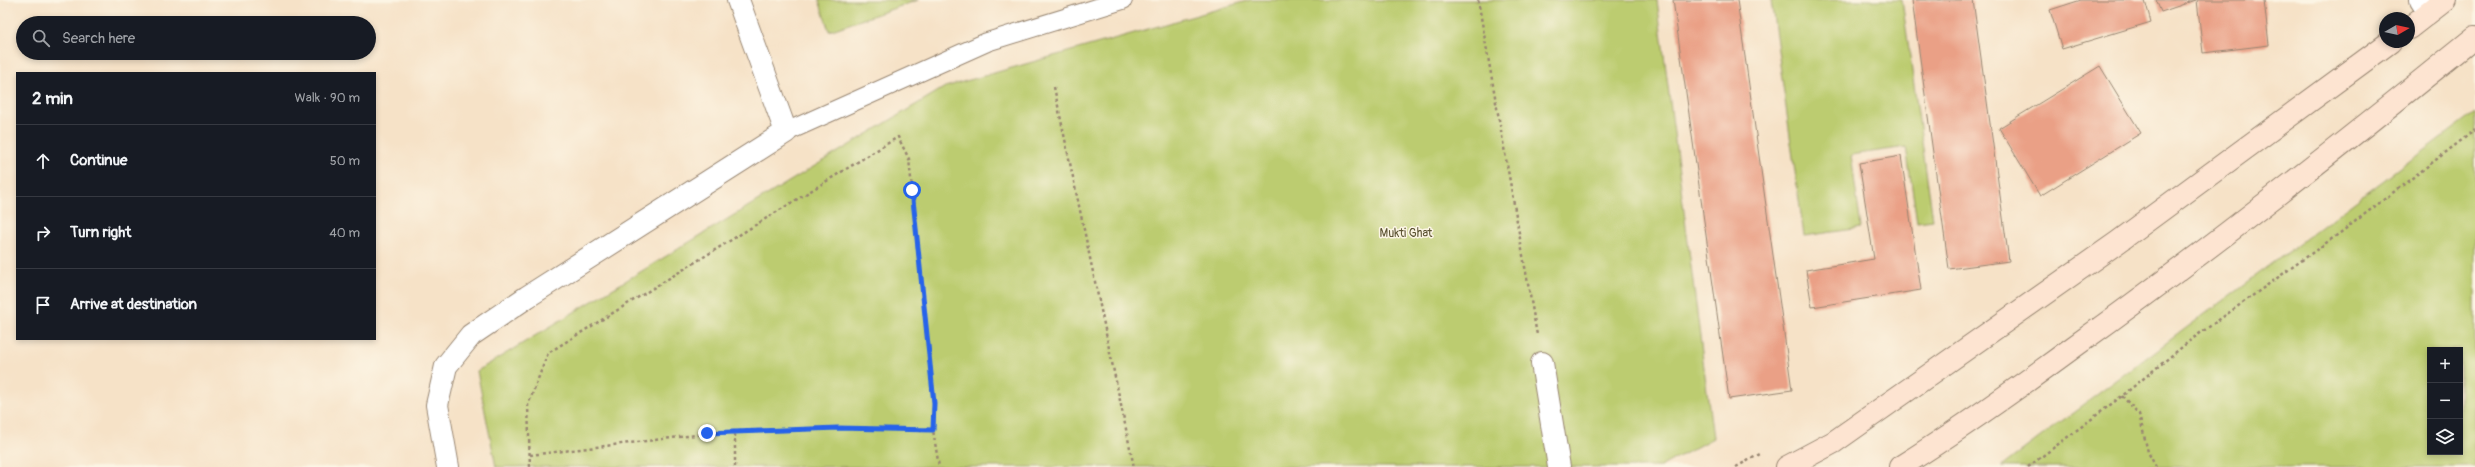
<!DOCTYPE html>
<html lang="en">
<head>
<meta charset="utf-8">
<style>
	body { margin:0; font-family:Pangolin,sans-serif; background:#242831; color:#f1f3f6 }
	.controls { position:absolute; right:12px; bottom:12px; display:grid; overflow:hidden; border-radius:0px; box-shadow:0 2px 6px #0003 }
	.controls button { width:36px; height:36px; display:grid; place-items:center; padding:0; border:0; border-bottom:1px solid #363941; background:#171b24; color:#f1f3f6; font:20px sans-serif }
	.compass { position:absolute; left:2379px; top:12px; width:36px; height:36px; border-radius:50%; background:#171b24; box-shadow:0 2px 6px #0003; rotate:81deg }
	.stop { position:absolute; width:12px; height:12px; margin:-9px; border:3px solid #2563eb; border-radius:50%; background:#fff }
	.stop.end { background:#2563eb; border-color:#fff; box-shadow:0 1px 4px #0008 }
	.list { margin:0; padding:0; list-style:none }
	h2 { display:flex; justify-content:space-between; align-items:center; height:52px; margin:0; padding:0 16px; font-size:17px }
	h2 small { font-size:13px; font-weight:400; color:#9ea1a6 }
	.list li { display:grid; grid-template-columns:26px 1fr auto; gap:12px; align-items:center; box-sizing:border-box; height:72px; padding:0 16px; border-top:1px solid #363941 }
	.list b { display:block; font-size:15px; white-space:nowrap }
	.list em { font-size:13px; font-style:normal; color:#9ea1a6 }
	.icon { flex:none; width:22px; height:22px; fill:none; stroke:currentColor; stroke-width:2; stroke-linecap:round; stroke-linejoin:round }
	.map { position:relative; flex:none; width:2475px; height:467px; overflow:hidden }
	.search { position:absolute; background:#171b24; box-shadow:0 2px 6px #0003; left:16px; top:16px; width:360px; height:44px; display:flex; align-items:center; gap:10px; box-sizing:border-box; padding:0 14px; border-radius:22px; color:#9ea1a6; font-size:15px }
	.panel { position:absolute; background:#171b24; box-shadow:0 2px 6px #0003; left:16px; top:72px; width:360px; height:268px; border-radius:0px }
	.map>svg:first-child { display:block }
	.green { fill:#bccc6f; stroke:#7c7b46; fill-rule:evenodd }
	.building { fill:#eaa086 }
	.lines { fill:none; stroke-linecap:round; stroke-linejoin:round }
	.lane-casing { stroke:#988672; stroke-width:20 }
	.street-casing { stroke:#988672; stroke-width:24 }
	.secondary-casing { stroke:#988672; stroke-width:24 }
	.path { stroke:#988672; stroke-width:2.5; stroke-dasharray:3 3; stroke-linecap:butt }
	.lane { stroke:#fff; stroke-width:18 }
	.street { stroke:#fff; stroke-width:22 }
	.secondary { stroke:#fde4d1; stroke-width:22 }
	.route { stroke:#2563eb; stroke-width:5 }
	.labels { text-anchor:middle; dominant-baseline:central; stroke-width:3; stroke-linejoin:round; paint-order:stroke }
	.park-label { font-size:12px; fill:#5b5232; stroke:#fcf5e5 }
</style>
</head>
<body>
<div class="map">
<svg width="2475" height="467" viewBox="0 0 2475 467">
	<rect width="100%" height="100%" fill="#fcf5e5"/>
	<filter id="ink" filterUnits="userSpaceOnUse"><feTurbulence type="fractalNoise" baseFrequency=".025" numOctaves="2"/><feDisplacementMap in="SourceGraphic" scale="8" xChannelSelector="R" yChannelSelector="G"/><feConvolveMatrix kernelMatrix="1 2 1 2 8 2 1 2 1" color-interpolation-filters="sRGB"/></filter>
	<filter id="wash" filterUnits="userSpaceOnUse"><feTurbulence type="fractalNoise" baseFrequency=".012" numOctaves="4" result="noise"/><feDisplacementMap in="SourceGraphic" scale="16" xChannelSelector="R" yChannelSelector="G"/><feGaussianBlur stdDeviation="0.9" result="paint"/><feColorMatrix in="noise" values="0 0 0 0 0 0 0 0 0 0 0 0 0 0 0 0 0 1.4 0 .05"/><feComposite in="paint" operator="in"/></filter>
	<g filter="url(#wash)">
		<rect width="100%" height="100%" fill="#f6e2c7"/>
		<path class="green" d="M819,0H918L829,31Z
			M1250,0H1657L1713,438L1660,467H496L477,371L945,87Z
			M1771,0H1902L1933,220L1917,222L1906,147L1851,155L1861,228L1804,236Z
			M2475,112V467H2001L2023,450ZM2430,350H2460V452H2430Z"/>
		<g id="blocks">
			<path class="building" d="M1673,0H1737L1792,390L1729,399Z
				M1912,0H1973L2009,261L1949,269Z
				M2081,0H2145L2151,22L2062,49L2050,10Z
				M2156,0H2196L2161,12Z
				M2197,0H2264L2269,45L2203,53Z
				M2100,66L2141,133L2040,196L1999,128Z
				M1901,156L1921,290L1812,307L1806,270L1874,259L1859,163Z"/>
		</g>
	</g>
	<g filter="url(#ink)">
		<use href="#blocks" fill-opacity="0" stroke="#988672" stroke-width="1"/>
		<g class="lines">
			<g class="lane-casing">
				<path id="lane" d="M2419,0L2428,14
					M786,132L987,42L1123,0"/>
			</g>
			<g class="street-casing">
				<path id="street" d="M1542,363L1559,467
					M448,467L437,405L446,366L471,335L527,297L786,132L738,0"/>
			</g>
			<g class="secondary-casing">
				<path id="secondary" d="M2409,28L2445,0
					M1787,467L1834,442L2118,242L2390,42
					M1900,467C1961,429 2018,388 2075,346C2212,248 2344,143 2475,37"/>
			</g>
			<path class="path" d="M1478,0L1537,335
				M1054,87L1134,467
				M2122,396L2139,414L2148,452L2156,467
				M530,455L721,432L838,428L933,430
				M530,467L528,405L548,353L898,137L909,159L934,403L933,430L939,467
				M735,467V431
				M1736,467L1760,454
				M2028,467L2122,396L2192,339L2340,233L2475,130"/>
			<use href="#lane" class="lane"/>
			<use href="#street" class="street"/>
			<use href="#secondary" class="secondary"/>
		</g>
	</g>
	<g class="lines" filter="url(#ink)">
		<path class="route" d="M707,433L838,428L933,430L934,403L912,190"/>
	</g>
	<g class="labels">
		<g class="park-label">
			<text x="1406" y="233">Mukti Ghat</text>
		</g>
	</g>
</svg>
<div class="controls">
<button>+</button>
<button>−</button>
<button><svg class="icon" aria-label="layers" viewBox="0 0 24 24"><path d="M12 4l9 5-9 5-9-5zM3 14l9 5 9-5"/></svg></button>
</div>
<svg class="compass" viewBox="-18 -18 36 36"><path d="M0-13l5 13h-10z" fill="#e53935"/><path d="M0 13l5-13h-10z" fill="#9ea1a6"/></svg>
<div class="stop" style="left:912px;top:190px"></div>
<div class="stop end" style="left:707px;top:433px"></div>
<div class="search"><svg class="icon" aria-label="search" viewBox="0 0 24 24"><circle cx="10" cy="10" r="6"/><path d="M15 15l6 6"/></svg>Search here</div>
<section class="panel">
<h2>2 min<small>Walk · 90 m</small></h2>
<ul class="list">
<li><svg class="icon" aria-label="ahead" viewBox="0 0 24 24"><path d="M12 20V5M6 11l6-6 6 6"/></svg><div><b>Continue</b></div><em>50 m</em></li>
<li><svg class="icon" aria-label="right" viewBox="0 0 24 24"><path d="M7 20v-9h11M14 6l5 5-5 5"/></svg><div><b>Turn right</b></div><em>40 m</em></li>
<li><svg class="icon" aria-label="arrive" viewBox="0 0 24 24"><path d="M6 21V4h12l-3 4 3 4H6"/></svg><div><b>Arrive at destination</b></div></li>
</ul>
</section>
</div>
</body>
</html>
